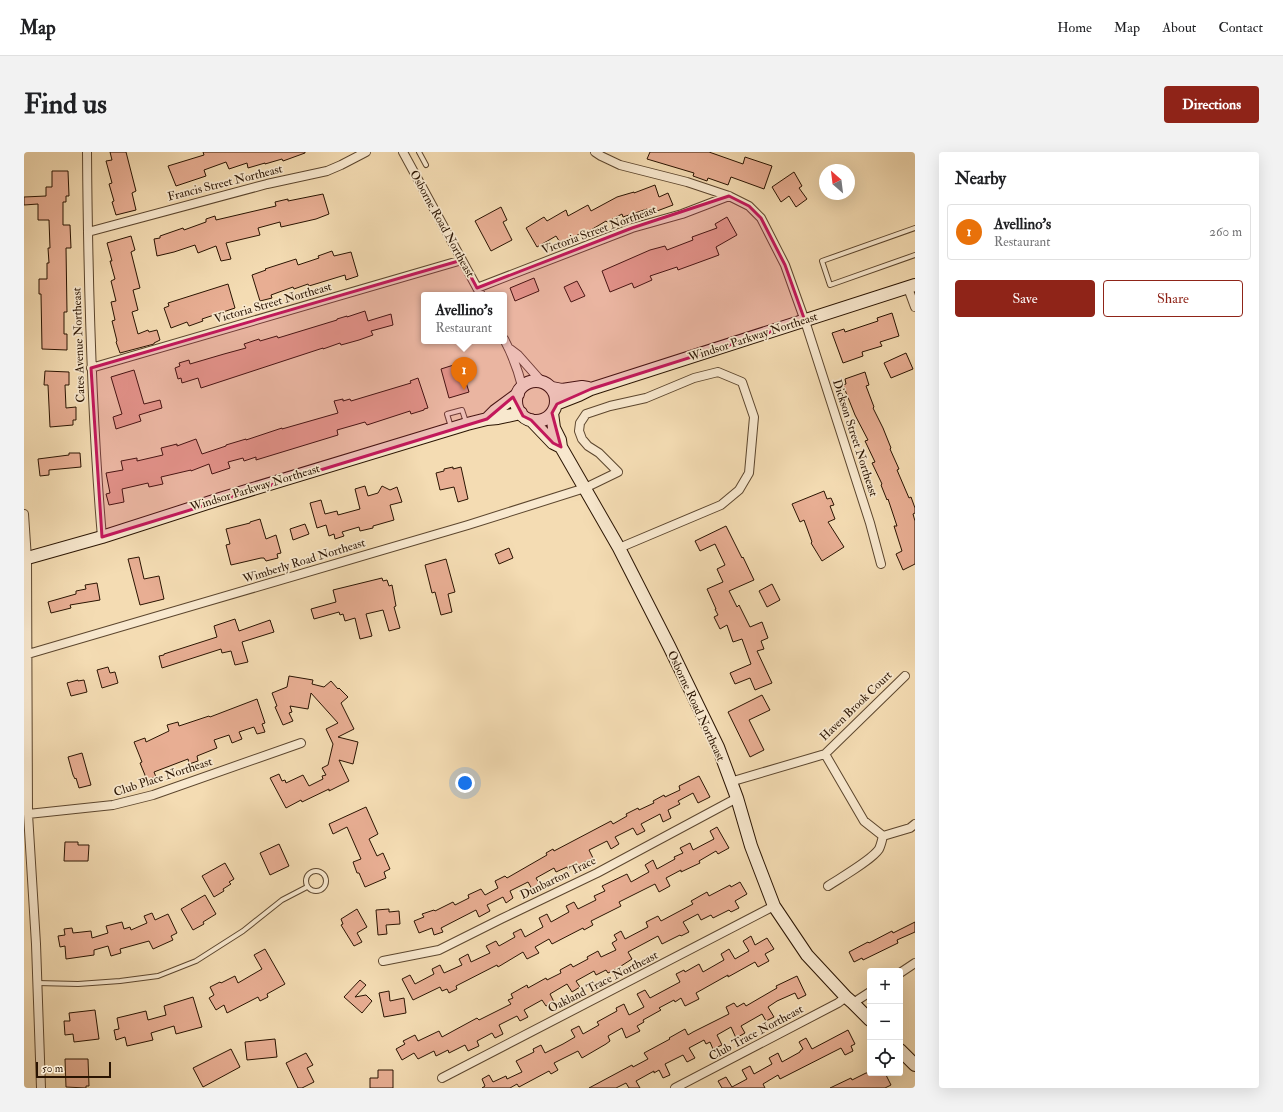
<!DOCTYPE html>
<html lang="en">
<head>
<meta charset="utf-8">
<style>
	body { margin:0; font-family:"IM FELL Double Pica",serif; background:#f2f2f2; color:#202124 }
	.controls { position:absolute; right:12px; bottom:12px; display:grid; overflow:hidden; border-radius:4px; box-shadow:0 4px 16px #0002 }
	.controls button { width:36px; height:36px; display:grid; place-items:center; padding:0; border:0; border-bottom:1px solid #e0e0e0; background:#fff; color:#202124; font:20px sans-serif }
	.compass { position:absolute; left:795px; top:12px; width:36px; height:36px; border-radius:50%; background:#fff; box-shadow:0 4px 16px #0002; rotate:332deg }
	.scale { position:absolute; left:12px; bottom:10px; width:75px; box-sizing:border-box; padding-left:4px; border:2px solid #2a1402; border-top:0; font-size:11px; line-height:14px; white-space:nowrap; color:#2a1402; -webkit-text-stroke:3px #f8e8ce; paint-order:stroke }
	.you { position:absolute; left:441px; top:631px; width:14px; height:14px; margin:-10px; border:3px solid #fff; border-radius:50%; background:#1a73e8; box-shadow:0 0 0 6px #1a73e833 }
	.badge { display:grid; place-items:center; width:26px; height:26px; border-radius:50%; background:#8f2418; color:#fff; font-size:13px; font-weight:700 }
	.pin { position:absolute; translate:-50% -33px; filter:drop-shadow(0 1px 2px #0008) }
	.pin::after { content:''; position:absolute; top:21px; width:14px; height:12px; background:inherit; clip-path:polygon(0 0,100% 0,50% 100%) }
	.popup { position:absolute; left:397px; top:140px; width:86px; height:52px; box-sizing:border-box; display:grid; place-content:center; border-radius:4px; background:#fff; filter:drop-shadow(0 1px 3px #0005); font-size:13px; white-space:nowrap; color:#757577 }
	.popup b { font-size:15px; color:#202124 }
	.popup::after { content:''; position:absolute; left:50%; top:100%; margin-left:-8px; border:8px solid transparent; border-top-color:#fff }
	.list { margin:0; padding:0; list-style:none }
	h2 { display:flex; justify-content:space-between; align-items:center; height:52px; margin:0; padding:0 16px; font-size:17px }
	h2 small { font-size:13px; font-weight:400; color:#757577 }
	.list li { display:grid; grid-template-columns:26px 1fr auto; gap:12px; align-items:center; box-sizing:border-box; height:56px; margin:0 8px 8px; padding:0 8px; border:1px solid #e0e0e0; border-radius:4px }
	.list b { display:block; font-size:15px; white-space:nowrap }
	.list p { margin:0; font-size:13px; white-space:nowrap; color:#757577 }
	.list em { font-size:13px; font-style:normal; color:#757577 }
	.actions { display:flex; gap:8px; padding:12px 16px }
	.actions a { flex:1; padding:9px 0; border:1px solid #8f2418; border-radius:4px; text-align:center; font-size:14px; color:#8f2418 }
	.actions .main { background:#8f2418; color:#fff }
	.icon { flex:none; width:22px; height:22px; fill:none; stroke:currentColor; stroke-width:2; stroke-linecap:round; stroke-linejoin:round }
	.map { position:relative; flex:none; width:891px; height:936px; overflow:hidden; border-radius:4px }
	header { display:flex; align-items:center; gap:24px; box-sizing:border-box; height:56px; padding:0 20px; background:#fff; border-bottom:1px solid #e0e0e0 }
	header strong { font-size:19px }
	nav { display:flex; gap:22px; margin-inline-start:auto; font-size:14px }
	.intro { display:flex; align-items:center; justify-content:space-between; box-sizing:border-box; height:96px; padding:0 24px }
	h1 { margin:0; font-size:28px }
	.button { padding:10px 18px; border-radius:4px; background:#8f2418; color:#fff; font-size:14px; font-weight:700 }
	main { display:flex; gap:24px; padding:0 24px }
	aside { flex:1; background:#fff; border-radius:4px; box-shadow:0 4px 16px #0002 }
	.map>svg:first-child { display:block }
	.building { fill:#e8ae93; stroke:#2a1402 }
	.lines { fill:none; stroke-linecap:round; stroke-linejoin:round }
	.lane-casing { stroke:#5c462e; stroke-width:6 }
	.street-casing { stroke:#5c462e; stroke-width:10 }
	.secondary-casing { stroke:#2a1402; stroke-width:14 }
	.lane { stroke:#f8e8ce; stroke-width:4 }
	.street { stroke:#f8e8ce; stroke-width:8 }
	.secondary { stroke:#f8e8ce; stroke-width:12 }
	.marked { fill:#c2185b; fill-opacity:0.2; stroke:#c2185b; stroke-width:3; stroke-linejoin:round }
	.labels { text-anchor:middle; dominant-baseline:central; stroke-width:3.5; stroke-linejoin:round; paint-order:stroke }
	.street-label { font-size:12px; fill:#2a1402; stroke:#f8e8ce }
</style>
</head>
<body>
<header>
<strong>Map</strong>
<nav><a>Home</a><a>Map</a><a>About</a><a>Contact</a></nav>
</header>
<div class="intro"><h1>Find us</h1><a class="button">Directions</a></div>
<main>
<div class="map">
<svg width="891" height="936" viewBox="0 0 891 936">
	<rect width="100%" height="100%" fill="#f4dcb3"/>
	<filter id="stains"><feTurbulence type="fractalNoise" baseFrequency=".005" numOctaves="4"/><feColorMatrix values="0 0 0 0 .2 0 0 0 0 .09 0 0 0 0 .02 0 0 0 .5 -.17"/></filter>
	<radialGradient id="worn" r=".72"><stop offset=".6" stop-color="#630" stop-opacity="0"/><stop offset="1" stop-color="#630" stop-opacity=".3"/></radialGradient>
	<path class="building" d="M86,0H102L112,39L108,41L112,58L92,63L88,50L90,49L85,32L88,31L82,9L88,8Z
		M179,0H281V1L259,9L258,7L241,12V11L224,16L223,11L205,17L202,10L180,18L182,24L152,34L144,14L180,3Z
		M626,0H685L719,12L721,5L748,14L740,37L707,25L704,33L684,26L683,29L669,24L670,21L623,7Z
		M28,19H44L45,44H42V50H39V73H46L47,96H42L43,160H40V182H43V198L18,197L17,142H15V127H23V111H25L24,96H26L25,68H14V52L0,53V45L22,44V35H28Z
		M770,20L778,34L775,36L783,47L772,55L765,44L757,50L748,35Z
		M631,33L635,45L644,41L649,53L625,62L623,57L599,65L598,62L583,70L582,69L560,82L559,80L537,92L532,84L513,95L502,76L520,65L523,69L542,58L544,64L564,53L567,59L593,45L610,40V41Z
		M299,42L305,62L292,67L257,75L256,70L234,76L236,83L202,91L207,107L197,109L192,94L174,101L171,93L150,100L133,104L130,87L136,86V84L159,76L160,78L182,70V67L191,64L192,68L252,54L251,50L264,47V49Z
		M477,55L483,68L479,70L488,88L467,99L451,69Z
		M703,65L713,83L692,95L695,103L654,118L653,115L626,124L628,128L610,136L608,131L586,140L578,119L626,98L641,94L643,98L669,88L668,85L693,76L691,72Z
		M107,84L111,98L107,100L116,136L109,138L114,158L108,160L114,182L124,178L125,180L133,178L136,188L130,191V192L96,201L92,190L93,189L88,169L91,168L87,150L92,149L87,129L91,127L86,109H88L83,91Z
		M308,99L310,104L327,100L334,124L322,128L321,123L285,134L284,132L270,137L269,135L247,143L248,146L236,149L228,123L242,118L241,117L272,107L274,113L295,106L294,104Z
		M510,126L515,139L491,149L486,136Z
		M553,129L561,144L547,150L540,135Z
		M204,132L211,156L178,167L179,169L165,174L163,170L147,176L140,156L145,154L144,151Z
		M341,159L344,169L367,162L369,173L347,179L349,183L335,188L317,193L316,191L299,197V196L177,236L174,226L158,231L157,226L154,227L151,216L156,214L155,211L165,208L166,212L200,202L222,196L220,192L235,187L236,189L253,184L254,186L313,168V167L323,164V165Z
		M868,161L875,184L856,190L858,194L838,200L839,204L819,211L808,181L820,177L821,180L854,169L853,166Z
		M882,201L889,217L867,226L860,211Z
		M436,211L445,240L425,246L417,217Z
		M110,218L120,252L136,248L138,256L115,263L117,269L92,277L89,265L98,262L87,225Z
		M21,219L45,220V233H41L42,256L52,255V268H49V273L26,275L24,233H20Z
		M841,220L845,233L842,234L850,255L849,256L859,276L867,296L866,297L875,317L873,318L885,346L887,345L891,356V361L889,362L891,369V412L879,418L872,402L878,399L870,374H873L864,347L863,348L857,333L858,332L848,311L851,310L841,289L844,288L831,263L819,233L822,232L821,227Z
		M394,226L404,256L400,257V258L387,262L386,259L343,273L341,270L313,278L314,283L232,308V305L220,309L219,306L204,310L206,316L188,322L185,312L167,319V318L137,325L139,332L125,335L124,331L98,337L100,350L85,353L82,342L86,341L82,321L99,318L97,309L113,306V309L139,303L137,296L153,292V294L172,287L178,302L202,294V293L222,287V288L258,276V277L314,261L310,249L319,247V249L326,247L327,249L387,231L386,229Z
		M45,301H56L57,315L25,318V323L16,324L14,307L45,303Z
		M429,315V317L437,315L444,347L434,350L430,335L416,338L412,321L420,319V317Z
		M341,334L344,344L354,341L358,334L366,338L373,335L378,350L366,353L370,368L349,374V376L336,379L335,375L318,380L320,384L311,387L310,382L305,384L302,373L293,376L286,351L297,348L301,362L313,359L314,363L336,357L331,337Z
		M800,339L803,347L807,346L810,353L806,354L811,367L804,370L820,395L798,409L787,391L788,390L780,368L776,370L768,352Z
		M236,367L242,387L252,383L257,401L253,402L254,406L242,409L240,406H237L207,413L202,393L206,392L202,377L226,371V370Z
		M281,372L285,382L269,388L266,377Z
		M702,374L718,406L719,405L730,428L705,439L713,455L715,453L726,475L738,470L744,486L737,489L740,497L733,499L748,531L731,538L726,526L711,532L706,521L727,512L718,487L709,490L703,473L696,477L690,465L694,463L691,457H692L683,437L699,430L693,417L701,413L691,392L676,399L671,389Z
		M485,396L489,406L475,412L471,402Z
		M115,405L120,427L135,424L140,447L116,453L104,407Z
		M422,407L431,440L424,442L428,460L417,463L411,440L408,441L401,413Z
		M358,426L359,429L363,428L365,434L368,433L372,454L370,455L376,476L365,479L359,458L342,462L348,484L336,487L331,466L321,469L319,462L316,463L315,460L290,467L287,457L312,450L309,438Z
		M73,431L76,448L46,453L47,456L27,461L24,450L52,442V439L62,437L61,433Z
		M748,432L756,448L743,455L735,439Z
		M211,467L215,479L246,468L250,480L218,490L224,510L211,513L207,499L198,501L197,497L138,516L135,504L140,503V502L193,485L190,474Z
		M84,515L86,521L91,520L94,531L78,536L73,518Z
		M265,524L289,528L288,532L300,535L307,529L314,537L315,536L324,545L317,551L330,577L314,585L334,590L329,612L315,608L325,629L305,639V637L278,650L277,648L262,656L246,626L255,622L258,629L261,628L262,631L279,623L285,634L299,627L298,624L302,623L298,616L304,613L309,592L302,577L314,571L287,541L284,557L266,554L268,560L265,561L269,569L259,573L251,555L253,554L248,541L263,535Z
		M54,528V529L60,528L63,540L47,544L43,531Z
		M738,543L746,558L725,568L740,598L726,605L704,560Z
		M233,547L241,571L238,572L241,580L233,582L230,575L215,580L218,587L208,591L205,583L190,588L193,596L173,604L174,609L165,612L164,607L130,620L132,625L123,628L116,611L118,610L110,590L121,586L122,590L145,579L143,573L154,570L155,574L185,564L186,565Z
		M58,601L67,633L55,636L52,626L51,627L49,623L44,605Z
		M675,624L686,645L674,651L669,641L654,649L656,652L644,658L647,666L639,670L636,662L617,672L621,679L613,683L609,676L591,685L595,692L587,697L583,689L565,698L569,706L545,718L543,715L532,720L530,716L512,726L516,733L508,737L504,730L486,739L489,746L482,751L479,745L463,753L466,759L455,765L452,758L417,776L419,780L410,783L408,776L395,781L390,769L400,765L398,762L410,758L411,759L429,750L431,753L445,746L444,743L457,737L461,743L474,736L471,729L481,724L483,726L523,703L522,701L529,697L530,699L587,669L589,672L603,664L602,662L614,656L615,658L630,651L629,649L640,643L641,645L656,638L655,634Z
		M342,655L354,682L345,687L353,704L359,701L366,717L360,720L362,726L341,735L335,721H333L329,710L337,707L323,675L309,682L305,672Z
		M693,675L705,696L694,702L692,699L675,709L676,711L657,720V718L642,726L646,734L635,740L631,732L595,750L597,754L567,769L569,773L560,778L559,776L528,792L525,787L511,795L515,801L503,807L499,800L474,815L473,813L432,834L433,837L425,841L423,837L418,839L416,835L389,848L378,827L386,823L391,832L410,822L408,817L416,813L420,821L438,813L435,807L444,802L447,810L466,801L462,794L472,789L475,794L491,785L489,781L497,777L501,785L519,775L515,766L523,762L527,770L545,760L542,754L550,750L554,757L572,748L570,744L581,739L578,734L603,722L607,730L625,720L621,713L629,708L633,717L651,707L650,705L659,701L656,696L666,691L669,698L690,687L686,679Z
		M41,690H54V693H65L64,709H40Z
		M255,692L265,714L246,723L236,701Z
		M201,711L210,727L205,730L207,732L199,737L200,739L190,745L178,724Z
		M716,730L723,742L711,749L715,756L707,760L705,758L689,766L687,763L677,768L674,762L659,770L665,780L657,784L656,783L638,792L634,784L604,800L608,807L594,816L584,821L582,818L572,823L570,819L552,829L556,835L548,840L543,832L526,842L530,850L522,854L518,848L500,858L504,865L496,869L493,864L475,873L479,882L471,886L468,881L453,889L455,894L444,899L441,893L425,901L424,898L412,904L410,899L394,907L390,901L378,908L372,897L381,892L379,889L391,883L394,889L415,879L418,885L453,866L455,868L487,852L484,848L489,846L487,842L503,833L504,836L522,826L523,828L537,821L536,818L547,812L549,815L564,807L563,805L574,799L577,805L592,798L588,791L593,788L590,783L597,779L601,787L624,775L622,770L634,764L637,769L669,752L667,749L683,740L685,744L706,733L707,735Z
		M181,743L192,762L179,770L180,772L169,778L157,757Z
		M333,757L343,775L333,781L338,790L330,794L317,773L319,772L317,767Z
		M365,757V760L375,759L376,772L362,773L363,782L354,783L352,758Z
		M128,761L131,768L144,762L153,781L147,784L149,788L129,797L125,789L96,797L97,801L87,804L84,794L70,798V803L42,807L41,794L36,795L34,784L41,783L40,777L48,776L49,781L67,779L68,786L84,781L82,774L98,770L100,777L106,775L107,778L123,771L120,764Z
		M891,770V780L873,788L874,791L839,808L838,806L830,810L825,800L844,790L845,791L868,779L869,781Z
		M727,784L731,793L743,786L750,797L741,802L745,809L734,815L731,810L704,825V823L672,841L675,847L661,854L657,846L651,850L650,848L635,856L637,858L619,868L620,870L613,874L616,879L602,886L598,876L584,884L586,889L582,892L558,906L554,899L530,911L534,918L527,922L525,919L495,935L493,932L486,936H458L461,934L458,927L465,923L469,930L482,924L483,927L498,920L492,909L510,900L509,897L517,893L521,901L539,892L551,885L547,878L555,874L559,882L575,873L573,870L593,859L592,856L600,852L605,863L620,855L613,842L621,838L626,846L656,830L652,822L660,818L661,820L675,812L679,820L700,808L697,802L705,797L711,807L725,799L719,789Z
		M241,797L261,832L243,842L244,845L236,849L234,845L203,861L200,853L192,858L185,846L190,843L186,835L196,830L197,831L211,824L214,831L238,817L230,803Z
		M773,824L782,843L774,847L771,841L753,849L744,855L750,865L742,869L738,862L717,874L721,881L712,886L707,875L693,883L698,893L689,897L686,890L682,892L680,888L665,896L671,906L663,910L659,903L641,912L646,923L639,926L635,918L630,921V919L612,929L616,936H605L602,931L592,936H565L608,913L609,915L624,907L620,901L646,887L645,886L661,877L664,883L669,880L705,862L702,855L710,851L713,855L720,851L722,854L753,836L752,834Z
		M336,828L342,833L331,845L342,843L348,849L338,861L320,845Z
		M365,839L366,849L380,846L382,861L360,865L355,841Z
		M169,845L178,875L152,882L150,874L127,881L129,888L103,894L101,885L92,888L90,878L95,877L93,866L122,859L124,868L142,863L140,854Z
		M71,858L75,887L50,890L49,882L41,883L40,869H46L45,861Z
		M824,878L831,892L827,894L829,899L821,903L817,896L756,927L754,923L739,932L741,936H698L694,929L702,925L708,935L723,927L718,918L726,914L730,922L748,912L745,906L754,901L758,910L776,900V899L779,897L775,890L782,886L788,897Z
		M251,887L253,905L223,908L221,890Z
		M207,897L216,915L179,935L169,916Z
		M282,901L289,913L283,916L290,930L278,936H274L262,911Z
		M41,907H64L65,934H62V936L42,935Z
		M354,918H369V936H346V926H354Z
		M842,921H861L867,933L861,936H806L827,926L828,928Z"/>
	<g class="lines">
		<g class="lane-casing">
			<path id="lane" d="M395,0L402,13
				M891,76L798,109L806,133L891,103
				M427,275L423,262L438,258L442,270
				M282 729a10 10 0 1 1 20 0a10 10 0 1 1-20 0Z
				M13,831L54,832L96,829L134,824L172,809L219,779L258,748L283,735"/>
		</g>
		<g class="street-casing">
			<path id="street" d="M63,0C64,129 67,257 78,385
				M379,0L457,143
				M571,0L577,4L596,13L663,30L705,44L725,54L737,66L761,113L781,169L846,371L857,412
				M64,80L243,32L303,19L317,13L342,0
				M453,136L608,76L658,62L705,44
				M884,136L891,155
				M480,187C488,202 494,218 498,234
				M486,197L494,203L517,229
				M67,216L438,108
				M0,362L3,407L4,662L12,792L17,936
				M4,502L178,451L444,373L561,336L594,320L575,301L564,294L558,287L555,279L556,271L562,262L586,254L622,246L670,226L694,220L718,230L730,265L725,321L715,338L697,353L595,396
				M801,602L840,669L859,684L886,676L891,672
				M706,630L801,602L881,524
				M4,662L89,653L129,643L277,591
				M804,734C816,726 848,708 855,697C857,693 858,688 859,684
				M359,809L415,798L477,767L573,721L713,646
				M876,821L891,811
				M829,851L846,840
				M418,926L750,754
				M651,936L814,851L822,845"/>
		</g>
		<g class="secondary-casing">
			<path id="secondary" d="M492 249a20 20 0 1 1 40 0a20 20 0 1 1-40 0Z
				M528,236L538,238L558,235L564,236
				M532,252L555,243L567,237L891,133
				M528,261L530,276L536,288L537,295L595,396L645,494L694,595L713,646L727,694L750,754L783,803L822,845L829,851L846,868
				M463,267L471,259L494,242
				M507,268L529,291L537,295
				M0,407L78,385L196,347L443,272L463,267L474,266L497,261
				M876,898L891,913"/>
		</g>
		<use href="#lane" class="lane"/>
		<use href="#street" class="street"/>
		<use href="#secondary" class="secondary"/>
	</g>
	<path class="marked" d="M705,44L725,54L737,66L761,113L781,169L567,237L533,252L528,261L537,295L529,291L507,268L499,264L489,245L463,267L78,385L67,216L438,108L453,136L608,76Z"/>
	<g class="labels">
		<g class="street-label">
			<text transform="translate(201 31) rotate(-14)">Francis Street Northeast</text>
			<text transform="translate(418 72) rotate(61)">Osborne Road Northeast</text>
			<text transform="translate(575 78) rotate(-20)">Victoria Street Northeast</text>
			<text transform="translate(249 151) rotate(-16)">Victoria Street Northeast</text>
			<text transform="translate(729 185) rotate(-18)">Windsor Parkway Northeast</text>
			<text transform="translate(55 193) rotate(-92)">Cates Avenue Northeast</text>
			<text transform="translate(831 286) rotate(72)">Dickson Street Northeast</text>
			<text transform="translate(231 336) rotate(-17)">Windsor Parkway Northeast</text>
			<text transform="translate(280 409) rotate(-17)">Wimberly Road Northeast</text>
			<text transform="translate(672 554) rotate(65)">Osborne Road Northeast</text>
			<text transform="translate(832 554) rotate(-44)">Haven Brook Court</text>
			<text transform="translate(139 625) rotate(-18)">Club Place Northeast</text>
			<text transform="translate(534 726) rotate(-26)">Dunbarton Trace</text>
			<text transform="translate(579 830) rotate(-27)">Oakland Trace Northeast</text>
			<text transform="translate(732 881) rotate(-28)">Club Trace Northeast</text>
		</g>
	</g>
	<rect width="100%" height="100%" filter="url(#stains)"/>
	<rect width="100%" height="100%" fill="url(#worn)"/>
</svg>
<div class="controls">
<button>+</button>
<button>−</button>
<button><svg class="icon" aria-label="locate" viewBox="0 0 24 24"><circle cx="12" cy="12" r="6"/><path d="M12 2v4M12 18v4M2 12h4M18 12h4"/></svg></button>
</div>
<svg class="compass" viewBox="-18 -18 36 36"><path d="M0-13l5 13h-10z" fill="#e53935"/><path d="M0 13l5-13h-10z" fill="#757577"/></svg>
<div class="scale">50 m</div>
<div class="you"></div>
<div class="pin badge" style="left:440px;top:238px;background:#e8710a">1</div>
<div class="popup"><b>Avellino's</b>Restaurant</div>
</div>
<aside>
<h2>Nearby<small></small></h2>
<ul class="list">
<li><span class="badge" style="background:#e8710a">1</span><div><b>Avellino's</b><p>Restaurant</p></div><em>260 m</em></li>
</ul>
<div class="actions"><a class="main">Save</a><a>Share</a></div>
</aside>
</main>
</body>
</html>
